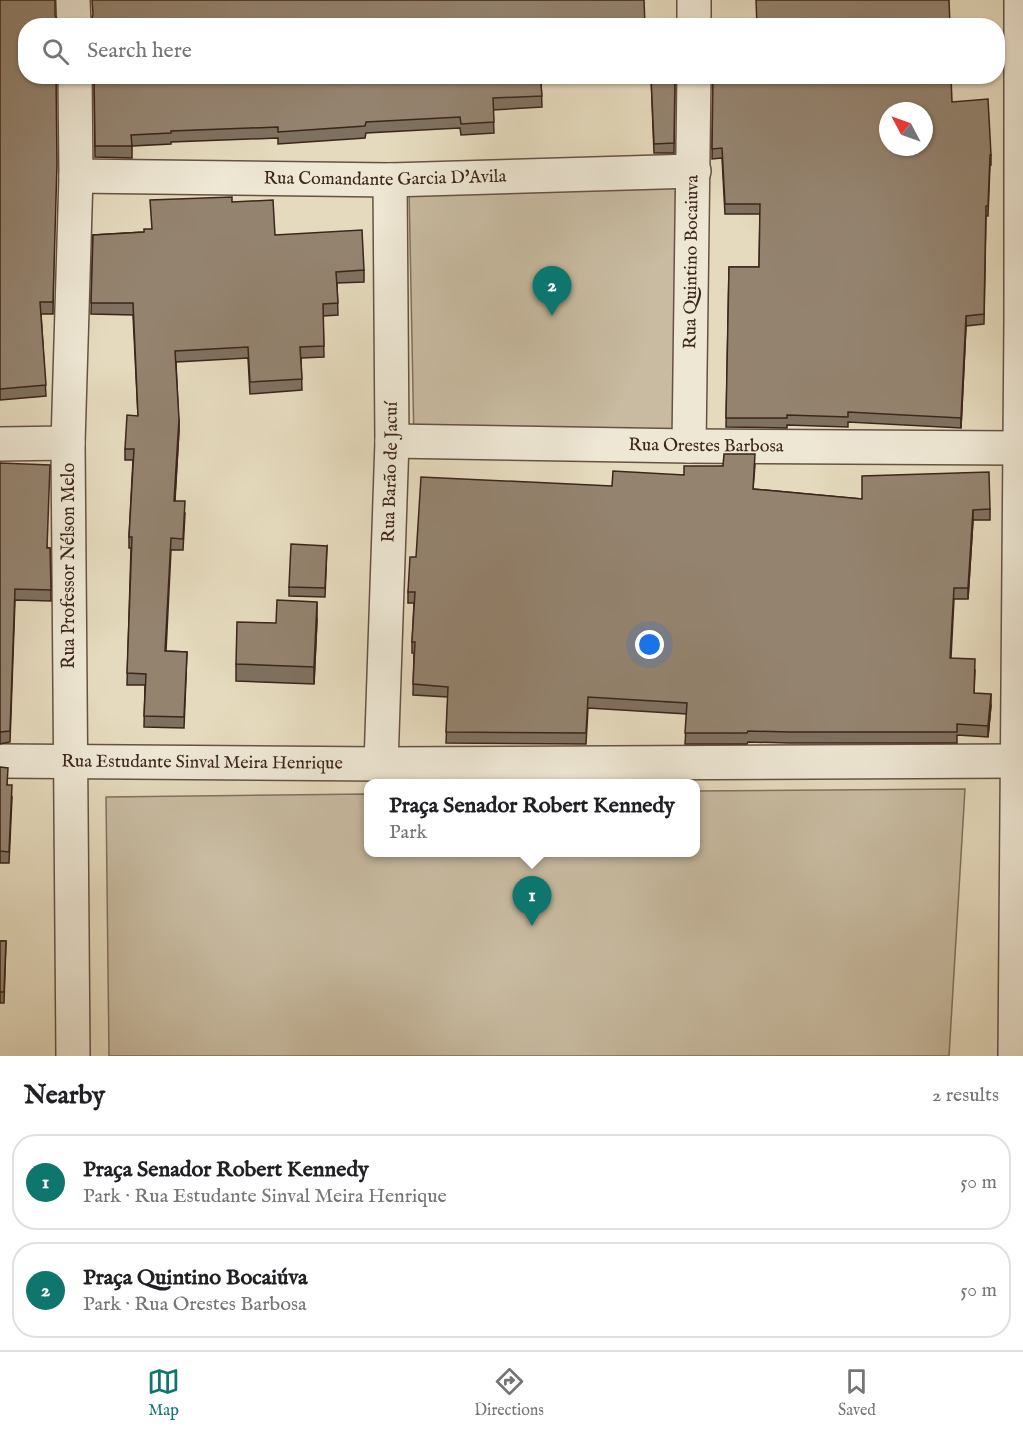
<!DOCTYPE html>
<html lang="en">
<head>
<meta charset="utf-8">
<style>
	body { margin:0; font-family:"IM FELL English",serif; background:#f2f2f2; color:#202124 }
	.compass { position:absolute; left:879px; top:102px; width:54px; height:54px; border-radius:50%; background:#fff; box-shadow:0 2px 4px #0004; rotate:311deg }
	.you { position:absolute; left:650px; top:645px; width:21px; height:21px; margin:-15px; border:4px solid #fff; border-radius:50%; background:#1a73e8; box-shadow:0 0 0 9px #1a73e833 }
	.badge { display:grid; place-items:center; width:39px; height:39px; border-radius:50%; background:#0f766e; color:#fff; font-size:20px; font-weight:700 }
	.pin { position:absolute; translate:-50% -50px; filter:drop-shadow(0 2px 3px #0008) }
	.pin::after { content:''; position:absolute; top:32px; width:21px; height:18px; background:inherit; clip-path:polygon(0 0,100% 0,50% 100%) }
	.popup { position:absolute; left:364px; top:779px; width:336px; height:78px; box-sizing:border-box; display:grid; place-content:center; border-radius:12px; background:#fff; filter:drop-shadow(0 2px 4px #0005); font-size:20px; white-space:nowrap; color:#757577 }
	.popup b { font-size:22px; color:#202124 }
	.popup::after { content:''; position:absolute; left:50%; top:100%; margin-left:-12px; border:12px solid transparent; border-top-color:#fff }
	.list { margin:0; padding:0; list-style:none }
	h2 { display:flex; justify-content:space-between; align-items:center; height:78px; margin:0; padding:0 24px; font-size:26px }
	h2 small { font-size:20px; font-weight:400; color:#757577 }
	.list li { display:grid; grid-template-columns:39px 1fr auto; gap:18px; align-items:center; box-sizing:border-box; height:96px; margin:0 12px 12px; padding:0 12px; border:2px solid #e0e0e0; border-radius:24px }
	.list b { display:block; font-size:22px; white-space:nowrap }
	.list p { margin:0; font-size:20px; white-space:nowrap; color:#757577 }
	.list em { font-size:20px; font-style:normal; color:#757577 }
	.icon { flex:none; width:33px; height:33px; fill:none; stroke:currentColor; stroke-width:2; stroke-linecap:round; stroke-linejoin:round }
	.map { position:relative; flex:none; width:1023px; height:1056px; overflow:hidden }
	.search { position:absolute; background:#fff; box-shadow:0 2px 4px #0004; left:18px; right:18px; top:18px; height:66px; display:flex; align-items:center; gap:15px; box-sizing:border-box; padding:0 21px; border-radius:24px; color:#757577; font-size:22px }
	.sheet { height:294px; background:#fff }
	nav { display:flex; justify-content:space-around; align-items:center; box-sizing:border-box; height:84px; border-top:2px solid #e0e0e0; background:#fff; font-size:16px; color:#757577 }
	nav a { display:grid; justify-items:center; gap:3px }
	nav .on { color:#0f766e }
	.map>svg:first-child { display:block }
	.park { fill:#c8bba1; stroke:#82705e; stroke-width:1.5 }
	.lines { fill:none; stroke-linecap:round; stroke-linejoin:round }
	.minor-casing { stroke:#665244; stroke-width:36 }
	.tertiary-casing { stroke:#665244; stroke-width:36 }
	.minor { stroke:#eee7d4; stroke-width:33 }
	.tertiary { stroke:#eee7d4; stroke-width:33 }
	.wall { fill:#7f715f; stroke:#3c251b; stroke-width:1.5 }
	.shaded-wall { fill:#685c4e; stroke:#3c251b; stroke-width:1.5 }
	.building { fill:#94836f; stroke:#3c251b; stroke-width:1.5; fill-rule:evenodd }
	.labels { text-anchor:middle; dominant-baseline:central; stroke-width:4.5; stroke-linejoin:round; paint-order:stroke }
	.street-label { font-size:18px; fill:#3c251b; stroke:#eee7d4 }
</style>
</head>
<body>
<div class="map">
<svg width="1023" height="1056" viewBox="0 0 1023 1056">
	<rect width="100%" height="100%" fill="#e5dabd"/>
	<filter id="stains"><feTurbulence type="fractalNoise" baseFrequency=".00333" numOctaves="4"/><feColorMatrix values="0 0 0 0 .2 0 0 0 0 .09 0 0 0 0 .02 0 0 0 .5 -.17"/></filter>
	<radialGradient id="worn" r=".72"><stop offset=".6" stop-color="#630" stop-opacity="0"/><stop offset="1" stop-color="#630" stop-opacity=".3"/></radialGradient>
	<path class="park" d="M691,183L692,448L414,444L409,188Z
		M965,789L949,1056H109L106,797L368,794V852H696V791Z"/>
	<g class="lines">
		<g class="minor-casing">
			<g id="minor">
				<path d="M73,0L74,26"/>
				<path d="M694,26V0"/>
				<path id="s1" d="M76,176L390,180L694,171"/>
				<path id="s2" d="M392,441L689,446L1020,448"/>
				<path d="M0,444L68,443"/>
				<path id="s3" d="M689,446L694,76"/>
				<path id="s4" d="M0,761L381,764L1016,761"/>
				<path id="s5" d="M381,764L392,441L390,180"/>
				<path d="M73,1056L68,443L76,176L75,76"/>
			</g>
		</g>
		<g class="tertiary-casing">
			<path id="tertiary" d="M1015,1056L1021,320V0"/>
		</g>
		<use href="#minor" class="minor"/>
		<use href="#tertiary" class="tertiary"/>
	</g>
	<path class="wall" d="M0,0L56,76L53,314H41L46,396L0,400Z
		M94,76H571V77L541,80L542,107L493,110L494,133L461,135L460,128L366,133L365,138L278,144V138L171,142V144L132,146V158L95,157Z
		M651,76H675L674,153H654Z
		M713,76L952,102L991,155V165H990L988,216H986L984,324L966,326L961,428L848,422V427L787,425V428L726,427L729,267H759L760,214H725L722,158L712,159Z
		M232,202L275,235L364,270V282L337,283L338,315L323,316L324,357L301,358L302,390L250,394L248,358L176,362L179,430L175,501L185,513L183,550H171L166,651L187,652L184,728L144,727L145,685H127L131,548H129V537L133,460H125V449L138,416L133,315L91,314L93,235L144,232Z
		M0,463L48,548H50L51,601L15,600L10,742L0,744Z
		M755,465L753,489L862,499L990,509V520H973L968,599H954L951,658L975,670L974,693L991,705L988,737L957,735V743H789L748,742L747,744H685L687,714L588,708L586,744L446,743L448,697L413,695L414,653H412V642L414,603H408V592L416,557L612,486L684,475L723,466Z
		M327,546L325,597L289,596V587Z
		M317,619L314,684L236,681V664L276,623Z
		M0,767L12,797L9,863H0Z
		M0,941H6L4,1003H0Z"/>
	<path class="shaded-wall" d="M966,316V326L961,428V418Z
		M179,419V430L174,512V501Z
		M973,510V520L968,599V588Z
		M317,602V619L314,684V667Z
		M991,694V705L988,737V726Z"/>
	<path class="building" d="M0,0H55V15L58,24L59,26H26V76H56L57,164L53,302H40L46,385L0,389Z
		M92,0H644L645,26H88L91,23L93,14Z
		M756,0H949L950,26H757Z
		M94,76H540L542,96L493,98L494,122L461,124L460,117L366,122L365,126L278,132V127L171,131V133L131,135L132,146H95Z
		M651,76H675L674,143L654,144Z
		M713,76H951L952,102L988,99L991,155H990L988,206H986L984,314L966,316L961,418L848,412V417L787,415V418H726L729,267H759L760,204H725L722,148L712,149ZM888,111H924V147H888Z
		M232,197V202L273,200L275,235L362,230L364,270L336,272L338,303L323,304L324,346L300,347L302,379L250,382L248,347L175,351L179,419L174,501H185L183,539L171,538L165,651L187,652L184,717L144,716L146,674L127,673L132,537H129L134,449H125L127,415L138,416L133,303H91L93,235L144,232V229H152L150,200Z
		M724,454H755L753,489L862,499V476L989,472L990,509L973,510L968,588H954L950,658L975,659L974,693L991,694L988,726L957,724V732H789L748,731L747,733H685L687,703L588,697L586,733L446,732L448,687L413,684L415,642H412L415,592H408L410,557H416L421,477L612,486L613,471L684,475V466H723Z
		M0,463L50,465L47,548H50L51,590L15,589L10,731L0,732Z
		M291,544L327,546L325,588L289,587Z
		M277,600L317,602L314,667L236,664L237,622L276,623Z
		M0,767L8,768L7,785H12L9,852L0,851Z
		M0,941H6L4,992H0Z"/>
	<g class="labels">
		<g class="street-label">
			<text stroke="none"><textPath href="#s1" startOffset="309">Rua Comandante Garcia D'Avila</textPath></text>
			<text stroke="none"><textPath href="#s3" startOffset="184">Rua Quintino Bocaiuva</textPath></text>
			<text stroke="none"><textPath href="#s2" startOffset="314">Rua Orestes Barbosa</textPath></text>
			<text stroke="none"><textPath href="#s5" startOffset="292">Rua Barão de Jacuí</textPath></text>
			<text transform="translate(69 566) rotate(-90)">Rua Professor Nélson Melo</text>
			<text stroke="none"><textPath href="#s4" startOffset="202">Rua Estudante Sinval Meira Henrique</textPath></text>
		</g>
	</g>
	<rect width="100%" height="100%" filter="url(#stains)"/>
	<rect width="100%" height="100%" fill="url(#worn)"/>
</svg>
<svg class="compass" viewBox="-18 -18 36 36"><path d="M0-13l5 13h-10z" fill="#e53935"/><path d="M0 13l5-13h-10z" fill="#757577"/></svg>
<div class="you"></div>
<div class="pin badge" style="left:532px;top:926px">1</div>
<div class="popup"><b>Praça Senador Robert Kennedy</b>Park</div>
<div class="pin badge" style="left:552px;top:316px">2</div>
<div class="search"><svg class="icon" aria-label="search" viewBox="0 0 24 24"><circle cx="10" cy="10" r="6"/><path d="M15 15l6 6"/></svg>Search here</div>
</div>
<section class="sheet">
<h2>Nearby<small>2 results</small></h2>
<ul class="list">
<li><span class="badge">1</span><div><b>Praça Senador Robert Kennedy</b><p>Park · Rua Estudante Sinval Meira Henrique</p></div><em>50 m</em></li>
<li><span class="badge">2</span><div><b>Praça Quintino Bocaiúva</b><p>Park · Rua Orestes Barbosa</p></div><em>50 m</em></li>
</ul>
</section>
<nav>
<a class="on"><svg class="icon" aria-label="map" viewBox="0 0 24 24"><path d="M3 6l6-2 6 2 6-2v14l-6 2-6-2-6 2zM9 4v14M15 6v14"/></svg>Map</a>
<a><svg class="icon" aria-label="directions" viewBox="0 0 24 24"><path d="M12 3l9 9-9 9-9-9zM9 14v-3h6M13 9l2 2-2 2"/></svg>Directions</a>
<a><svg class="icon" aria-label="saved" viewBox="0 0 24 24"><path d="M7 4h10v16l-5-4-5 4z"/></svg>Saved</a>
</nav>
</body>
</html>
